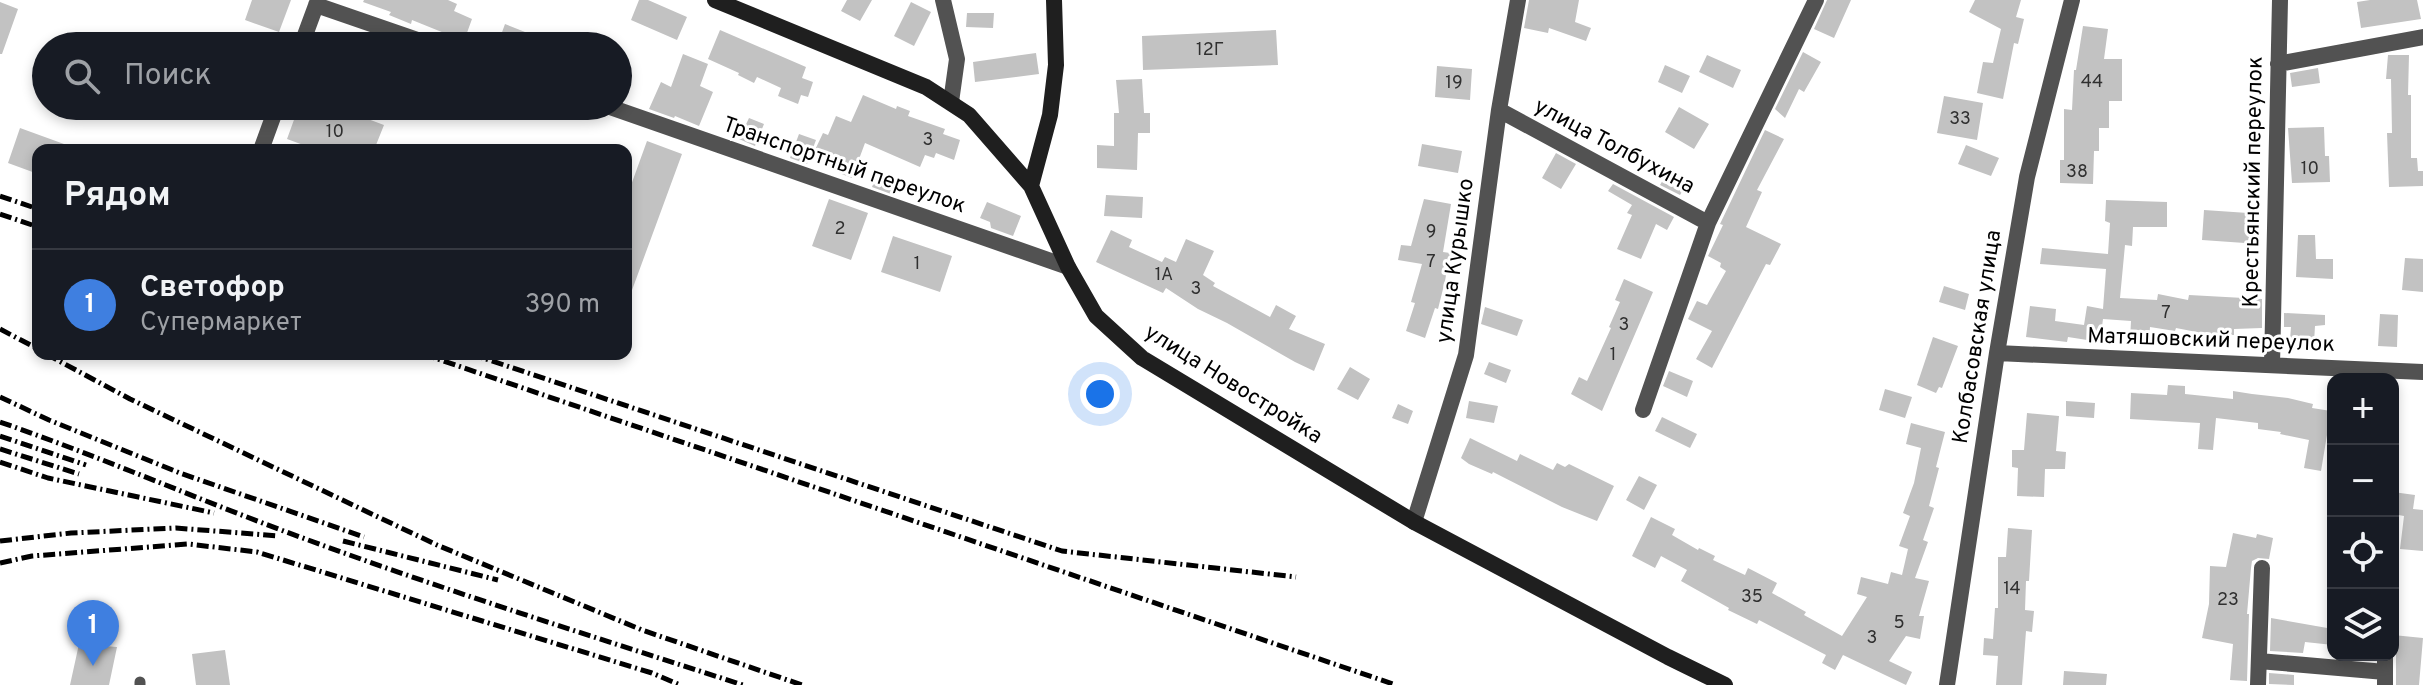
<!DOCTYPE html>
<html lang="ru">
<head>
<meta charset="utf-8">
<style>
	body { margin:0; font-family:Overpass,sans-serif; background:#20242c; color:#f1f3f6 }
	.controls { position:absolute; right:24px; bottom:24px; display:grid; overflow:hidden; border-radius:16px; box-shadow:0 4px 12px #0003 }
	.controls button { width:72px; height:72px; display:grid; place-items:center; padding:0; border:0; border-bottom:2px solid #363941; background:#171b24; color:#f1f3f6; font:40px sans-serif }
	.you { position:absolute; left:1100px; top:394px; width:28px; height:28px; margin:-20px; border:6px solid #fff; border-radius:50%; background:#1a73e8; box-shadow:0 0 0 12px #1a73e833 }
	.badge { display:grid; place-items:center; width:52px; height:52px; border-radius:50%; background:#2563eb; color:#fff; font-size:26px; font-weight:700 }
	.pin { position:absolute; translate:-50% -66px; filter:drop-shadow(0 2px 4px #0008) }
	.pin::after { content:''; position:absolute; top:42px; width:28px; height:24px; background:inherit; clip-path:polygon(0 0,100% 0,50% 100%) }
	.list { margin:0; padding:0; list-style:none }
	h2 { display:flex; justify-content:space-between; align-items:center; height:104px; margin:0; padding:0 32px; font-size:34px }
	h2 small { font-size:26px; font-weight:400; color:#9ea1a6 }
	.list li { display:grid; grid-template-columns:52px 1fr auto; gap:24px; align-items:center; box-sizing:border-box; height:112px; padding:0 32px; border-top:2px solid #363941 }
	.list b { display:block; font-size:30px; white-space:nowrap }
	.list p { margin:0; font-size:26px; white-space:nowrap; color:#9ea1a6 }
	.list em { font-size:26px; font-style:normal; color:#9ea1a6 }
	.icon { flex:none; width:44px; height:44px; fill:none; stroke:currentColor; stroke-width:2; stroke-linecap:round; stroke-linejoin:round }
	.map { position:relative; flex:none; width:2423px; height:685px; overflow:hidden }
	.search { position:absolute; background:#171b24; box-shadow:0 4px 12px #0003; left:32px; top:32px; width:600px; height:88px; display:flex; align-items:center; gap:20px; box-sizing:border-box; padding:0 28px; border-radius:44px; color:#9ea1a6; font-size:30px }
	.panel { position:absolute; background:#171b24; box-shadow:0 4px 12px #0003; left:32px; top:144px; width:600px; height:216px; border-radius:16px }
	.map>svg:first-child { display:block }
	.building { fill:#c2c2c2 }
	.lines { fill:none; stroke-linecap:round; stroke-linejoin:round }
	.lane { stroke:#525252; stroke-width:11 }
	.street { stroke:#525252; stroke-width:16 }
	.secondary { stroke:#1f1f1f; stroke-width:16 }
	.rail { stroke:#000; stroke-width:5; stroke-dasharray:12 4 2 4; stroke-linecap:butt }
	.labels { text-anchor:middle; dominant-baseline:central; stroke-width:6; stroke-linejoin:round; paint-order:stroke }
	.number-label { font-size:18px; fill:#303030 }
	.street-label { font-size:22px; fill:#000; stroke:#fff }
</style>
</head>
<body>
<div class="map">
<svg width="2423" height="685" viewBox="0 0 2423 685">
	<rect width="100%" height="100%" fill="#fff"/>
	<path class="building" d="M252,0H291L279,32L245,20Z
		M364,0H448L457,4L454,11L472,19L464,41L412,20L411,24L389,15L391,12L363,2Z
		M639,0H648L687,17L677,40L631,20Z
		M847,0H872L860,21L841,11Z
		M1529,0H1579L1575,22L1591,28L1586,41L1549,28L1548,33L1524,28Z
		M1827,0H1851L1834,38L1814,29Z
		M1975,0H2021L2016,17L2024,19L2018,44L2014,43L2003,99L1977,93L1983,62L1993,63L2001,29L1969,12Z
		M2370,0H2417L2421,19L2361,28L2357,2Z
		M0,2L18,9L2,54H0Z
		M911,2L931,12L914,46L894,36Z
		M967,13H994L993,28L966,27Z
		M505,24L525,32L520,46H497Z
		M2083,26L2108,29L2104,59H2122V101H2109V128H2099V151H2094L2093,184L2060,183V160H2064V109L2072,110L2074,70H2076Z
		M720,30L806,67L802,78L813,82L808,97L801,95L798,104L778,96L781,88L757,77L754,83L738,75L739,73L708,59Z
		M1276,30L1278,65L1143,70L1142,36Z
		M1803,52L1821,62L1804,92L1799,89L1785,118L1775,109Z
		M1036,53L1039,74L975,82L973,62Z
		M683,54L708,64L700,86L713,92L699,126L675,116L674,118L649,109L661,82L671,87Z
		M1707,55L1741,70L1733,88L1699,72Z
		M2388,55H2409L2408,95H2411V158H2417L2418,171H2423V186L2389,187L2387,133H2392L2391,79H2386Z
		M1665,65L1690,76L1682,93L1658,82Z
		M1437,66L1472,69L1470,100L1435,97Z
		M2318,68L2320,83L2292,87L2290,73Z
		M1142,79L1144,113H1150V133H1138L1137,170L1097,168V145L1114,146V113H1119L1116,80Z
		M863,95L896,109L897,106L910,111L908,116L945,129L943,134L960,140L954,160L936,153L934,158L925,155L920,167L865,143L852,178L839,173L842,164L814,152L823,133L828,135L836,116L851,122Z
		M1944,96L1983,103L1977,140L1937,133Z
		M299,106H333L384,125L374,150H317L287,139Z
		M1679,107L1709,124L1694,149L1665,132Z
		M749,118L764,124L755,146L739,139Z
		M2324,127L2325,156H2329L2330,182L2292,183L2288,128Z
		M20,128L75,148V150H38V174L8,163Z
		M1765,130L1784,139L1757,190L1762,192L1746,227L1781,244L1770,265L1766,264L1712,368L1696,359L1712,331L1688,319L1697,301L1707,305L1726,271L1720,267L1721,263L1708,256L1723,225L1720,224Z
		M799,134L816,140L807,164L790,158Z
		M647,141L682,154L628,301L626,199Z
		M1422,144L1462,151L1458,173L1418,166Z
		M1966,145L1999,158L1991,176L1958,164Z
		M1556,153L1576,164L1561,189L1542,178Z
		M1667,173L1687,184L1680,195L1660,185Z
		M876,177L895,184L891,194L872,187Z
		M1613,184L1674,217L1667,230L1656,224L1641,259L1617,249L1632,215L1627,213L1632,205L1608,191Z
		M1106,195L1143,197L1142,218L1104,216Z
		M829,199L868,213L851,260L812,246Z
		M1424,199L1451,204L1443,252L1450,253L1445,281L1438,309L1435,308L1425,338L1406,331L1415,303L1411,302L1422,264L1398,260L1401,245L1411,246Z
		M2106,200L2167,202V227H2133L2132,246L2125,245L2120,298L2157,300L2158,294L2188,300L2189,295L2262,299V328L2234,329V335L2207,334L2176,328L2175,331L2150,327L2149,342L2130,341L2131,321L2103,319L2100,342L2068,337L2067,342L2026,337L2030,306L2056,309L2055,321L2084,325L2087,306L2103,309L2106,269L2040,264L2042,248L2108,254L2110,223L2105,221Z
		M987,202L1021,216L1013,236L991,228L990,222L980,218Z
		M2204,210L2248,213V223L2260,224L2259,244L2202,240Z
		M1111,230L1132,240L1129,247L1162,262L1165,257L1176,262L1186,239L1214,251L1203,275L1215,283L1213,286L1270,317L1276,305L1296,316L1289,329L1325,344L1314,371L1295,362L1227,323L1198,309L1166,288L1163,293L1096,262Z
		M2298,235H2315L2316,259H2333V279L2296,277Z
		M893,236L952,256L940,292L881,272Z
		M2405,258L2423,259V292L2402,290Z
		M1624,279L1653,292L1602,411L1571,394L1579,377L1587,381L1611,328L1609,327L1620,302L1615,300Z
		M1944,286L1969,294L1965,310L1939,302Z
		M1485,307L1523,320L1517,336L1481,324Z
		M2284,313L2325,315V325L2315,326L2314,342L2290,340L2291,327H2284Z
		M2380,314L2398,315L2397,347L2378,346Z
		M1933,337L1958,346L1942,388L1939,387L1936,393L1917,385Z
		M1489,362L1511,370L1506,383L1484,374Z
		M1350,367L1370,379L1358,400L1337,389Z
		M1669,371L1693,381L1687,397L1663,386Z
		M2168,385L2185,386V394L2233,399V391L2252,394L2288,398L2313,404L2312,408L2331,411L2321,471L2304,468L2309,440L2280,434L2281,432L2258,429V423L2216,418L2213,450L2198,449L2200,423L2130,419L2131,393L2167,395Z
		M1885,389L1912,397L1905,418L1879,410Z
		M1469,401L1498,406L1494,423L1466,418Z
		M2066,401L2095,403L2094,418L2066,416Z
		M1398,404L1413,411L1408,424L1392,418Z
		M2027,413L2059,416L2056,451L2066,452L2065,469H2045L2044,497L2017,496L2018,468L2012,467V450H2024Z
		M1662,417L1697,434L1690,448L1655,431Z
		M1911,423L1945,432L1936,467L1939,468L1929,506L1934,508L1923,540L1928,542L1915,578L1929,581L1919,616H1924L1920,639L1906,636L1889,661L1912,672L1906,685L1843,655L1835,670L1822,663L1826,655L1759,620L1757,624L1728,610L1729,608L1681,581L1687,570L1661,556L1655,568L1632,556L1651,517L1675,529L1672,535L1698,550L1699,548L1715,556L1713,560L1745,575L1748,568L1777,583L1772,593L1806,612L1804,615L1842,636L1867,597L1857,594L1861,577L1888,584L1891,572L1902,575L1908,549L1899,546L1910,516L1903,513L1914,483L1921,448L1906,444Z
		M1470,438L1517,461L1520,454L1553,470L1557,463L1565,467L1569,464L1614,486L1597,521L1562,507L1493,472L1492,474L1469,464L1461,458Z
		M1639,476L1657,485L1644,510L1626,500Z
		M2393,492L2415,495L2413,509L2423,510V551L2400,549L2404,516L2393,514Z
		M2008,528L2032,530L2029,581H2026L2025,610L2034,611L2032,632L2026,631L2022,685H1996L1998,656L1983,655L1984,638L1993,639L1995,608H1998V557H2006Z
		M2233,533L2256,538L2257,534L2273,538L2269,559L2258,558L2252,561L2251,568L2247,614H2249L2247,681L2230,680L2233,644L2202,638L2209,604L2210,566L2226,567Z
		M2271,618L2333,629V645L2305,642L2303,653L2270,651Z
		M2393,635L2423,638L2419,685H2396V655L2393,648Z
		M79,644L117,647L109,685H70Z
		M225,650L230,685H196L192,654Z
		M2064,671L2107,674L2106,685H2063Z
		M2269,673L2294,675V685L2269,684Z"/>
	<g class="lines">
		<path class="lane" d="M140,685V682"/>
		<path class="street" d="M943,0L957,59L951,102
			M316,5L435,46
			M301,46L318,0
			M2278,64L2423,37
			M607,106L1068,267
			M1499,110L1708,223
			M261,150L277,106
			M1997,353L2423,372
			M2272,365L2280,0
			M1643,410L1708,223L1816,0
			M1414,522L1466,355L1499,110L1518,0
			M2385,655V685
			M2259,661L2385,672
			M1947,685L1997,353L2027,177L2072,0
			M2258,685L2262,568"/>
		<path class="secondary" d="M715,0L926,87L969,115L1031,186L1068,267L1096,316L1142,358L1414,522L1668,657L1725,685
			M1031,186L1050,115L1056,65L1054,0"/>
		<path class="rail" d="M0,196L38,209
			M0,214L38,227
			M0,329L38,349
			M46,354L130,399L437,545L642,630L802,685
			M423,354L1396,685
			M471,354L1062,551L1296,577
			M0,397L49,420L180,473L364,537
			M0,422C101,457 199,500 300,537C446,591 595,637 743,685
			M0,436L86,465
			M0,449L79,474
			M0,462L48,478L214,513
			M0,541L71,533L176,528L279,536
			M343,541L498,580
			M0,563L32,556L188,544L257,552L652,673L680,685"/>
	</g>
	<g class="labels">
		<g class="number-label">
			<text x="1210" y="50">12Г</text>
			<text x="2092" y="82">44</text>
			<text x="1454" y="83">19</text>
			<text x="1960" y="119">33</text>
			<text x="335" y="132">10</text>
			<text x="928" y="140">3</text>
			<text x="2310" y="169">10</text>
			<text x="2077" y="172">38</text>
			<text x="840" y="229">2</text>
			<text x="1431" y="232">9</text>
			<text x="1431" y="262">7</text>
			<text x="917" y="264">1</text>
			<text x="1164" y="275">1А</text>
			<text x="1196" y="289">3</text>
			<text x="2166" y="313">7</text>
			<text x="1624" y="325">3</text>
			<text x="1613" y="355">1</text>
			<text x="2012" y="589">14</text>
			<text x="1752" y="597">35</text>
			<text x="2228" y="600">23</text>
			<text x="1899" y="623">5</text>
			<text x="1872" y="638">3</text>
		</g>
		<g class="street-label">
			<text transform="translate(1614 147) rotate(28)">улица Толбухина</text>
			<text transform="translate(844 166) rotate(19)">Транспортный переулок</text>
			<text transform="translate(2254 182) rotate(-89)">Крестьянский переулок</text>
			<text transform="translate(1456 261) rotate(-82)">улица Курышко</text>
			<text transform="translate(1978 337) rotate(-81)">Колбасовская улица</text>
			<text transform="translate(2211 341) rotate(2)">Матяшовский переулок</text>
			<text transform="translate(1233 385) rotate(32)">улица Новостройка</text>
		</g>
	</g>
</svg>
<div class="controls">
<button>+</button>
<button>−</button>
<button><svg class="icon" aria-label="locate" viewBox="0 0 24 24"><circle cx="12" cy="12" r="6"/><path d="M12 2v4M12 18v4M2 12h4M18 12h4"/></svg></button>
<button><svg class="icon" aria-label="layers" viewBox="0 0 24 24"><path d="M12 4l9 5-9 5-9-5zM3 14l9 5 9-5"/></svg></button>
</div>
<div class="you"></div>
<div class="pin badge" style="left:93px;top:666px;background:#3f7fe0">1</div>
<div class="search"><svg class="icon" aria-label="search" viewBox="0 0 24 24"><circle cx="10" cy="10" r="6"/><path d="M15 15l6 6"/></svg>Поиск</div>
<section class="panel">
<h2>Рядом<small></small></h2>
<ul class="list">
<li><span class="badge" style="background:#3f7fe0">1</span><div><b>Светофор</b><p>Супермаркет</p></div><em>390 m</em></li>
</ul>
</section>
</div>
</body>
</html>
